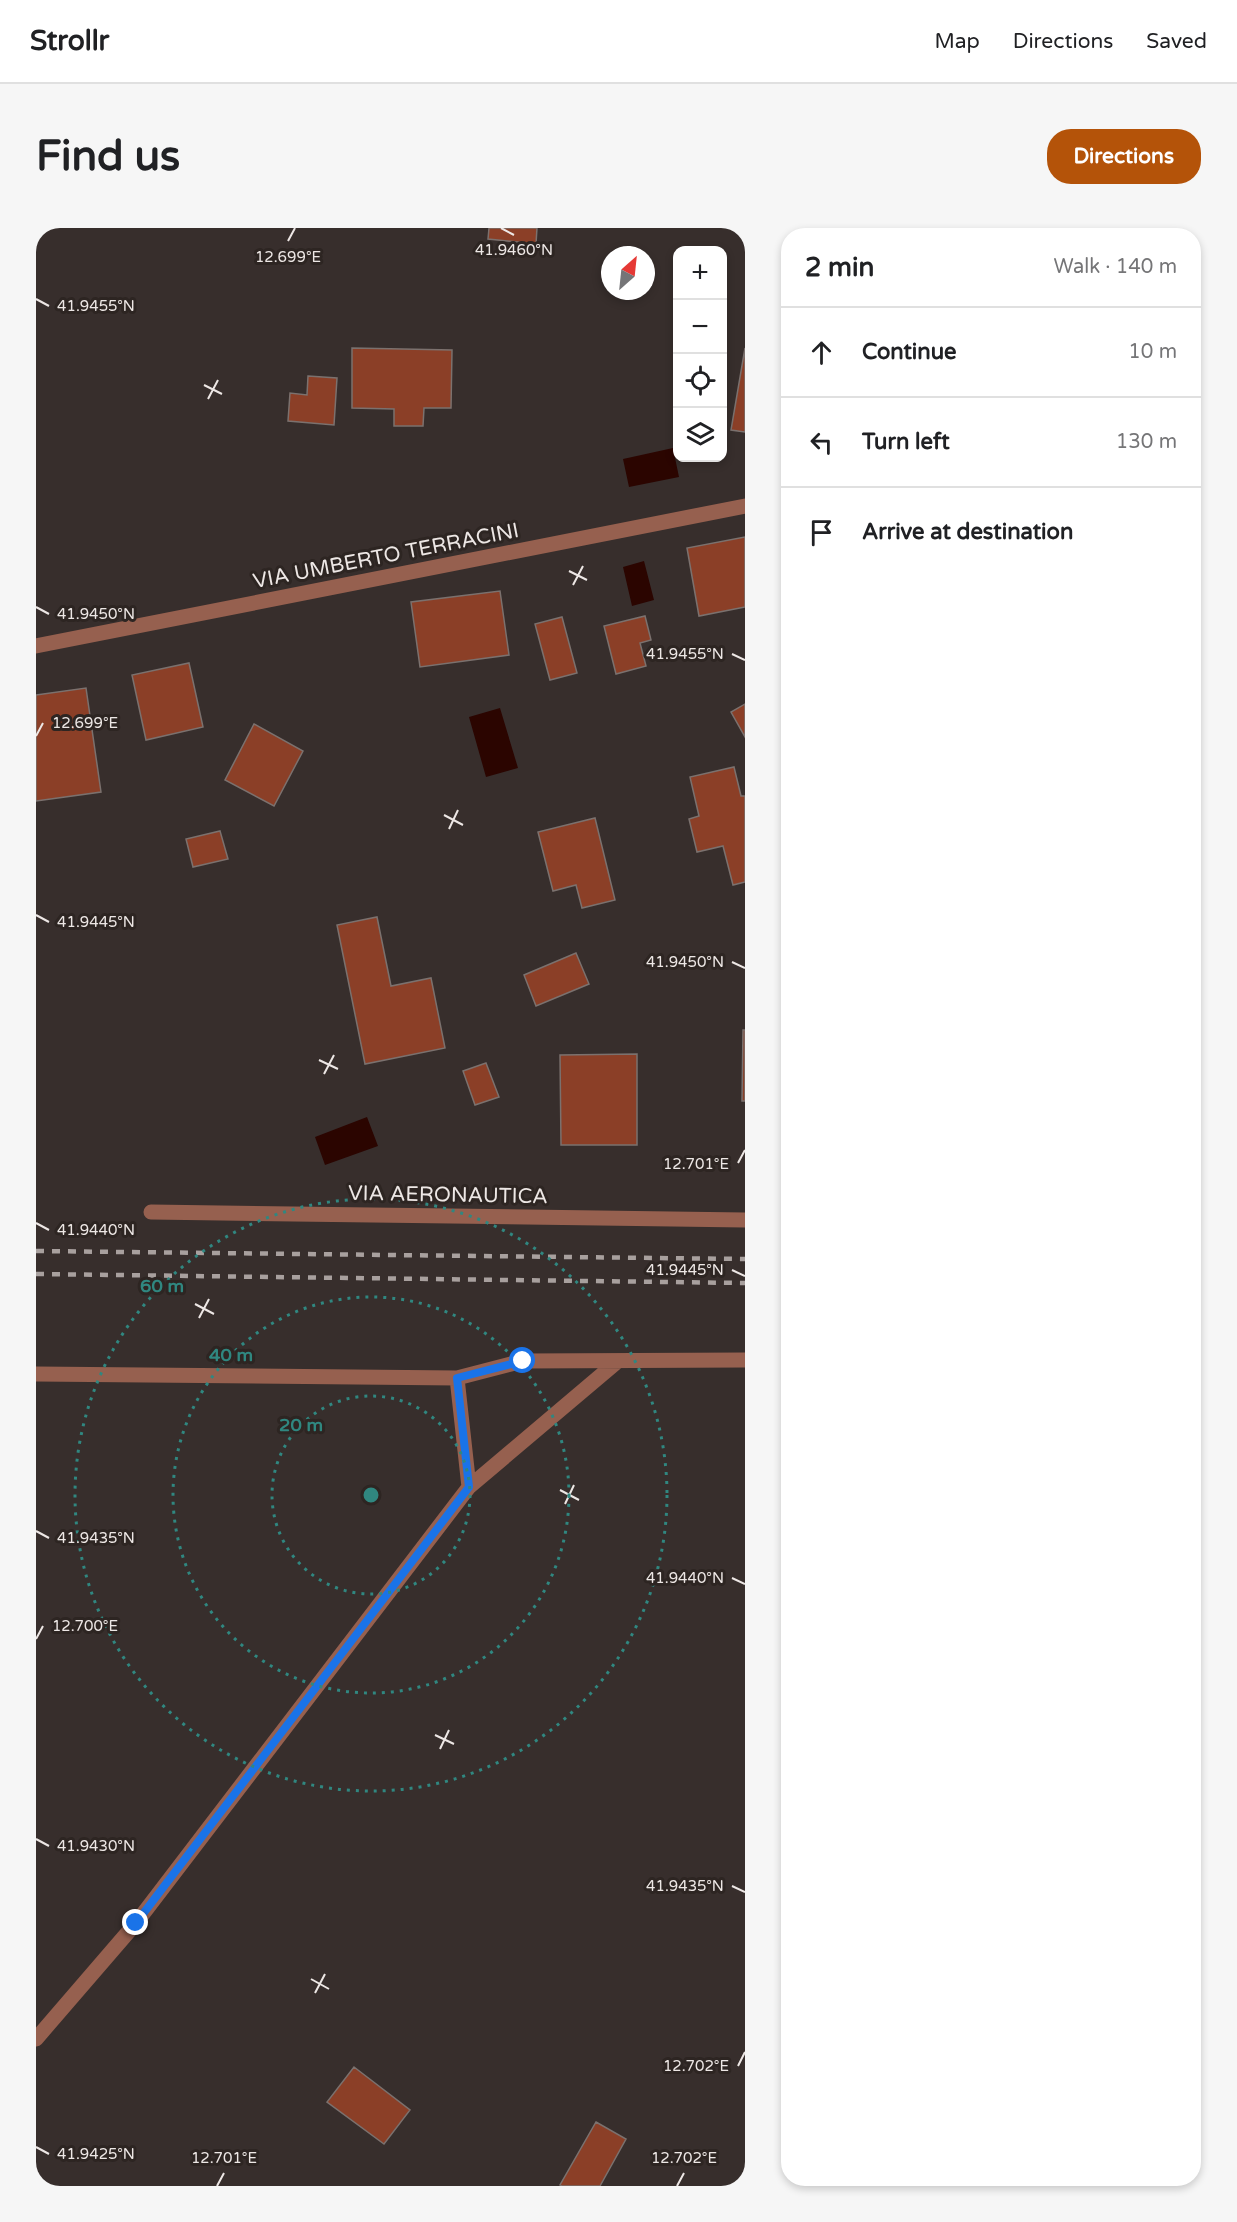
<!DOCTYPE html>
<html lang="en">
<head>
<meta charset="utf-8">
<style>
	body { margin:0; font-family:"Varela Round",sans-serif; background:#f6f6f6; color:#202124 }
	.controls { position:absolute; right:18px; top:18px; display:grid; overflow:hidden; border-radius:12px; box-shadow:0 3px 9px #0003 }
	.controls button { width:54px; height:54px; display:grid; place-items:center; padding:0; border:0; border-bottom:2px solid #e0e0e0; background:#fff; color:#202124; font:30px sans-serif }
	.compass { position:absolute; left:565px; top:18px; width:54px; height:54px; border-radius:50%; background:#fff; box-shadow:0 3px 9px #0003; rotate:27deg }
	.stop { position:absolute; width:18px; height:18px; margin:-14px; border:4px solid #1a73e8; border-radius:50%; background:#fff }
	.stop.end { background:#1a73e8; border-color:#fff; box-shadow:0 2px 6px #0008 }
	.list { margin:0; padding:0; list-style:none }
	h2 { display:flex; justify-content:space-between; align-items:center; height:78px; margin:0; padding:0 24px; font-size:26px }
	h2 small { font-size:20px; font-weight:400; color:#757577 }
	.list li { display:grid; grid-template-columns:39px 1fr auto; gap:18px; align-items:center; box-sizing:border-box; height:90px; padding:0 24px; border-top:2px solid #e0e0e0 }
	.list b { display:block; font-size:22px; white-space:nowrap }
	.list em { font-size:20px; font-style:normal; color:#757577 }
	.icon { flex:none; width:33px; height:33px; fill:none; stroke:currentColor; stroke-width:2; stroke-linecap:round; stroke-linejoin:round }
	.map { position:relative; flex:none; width:709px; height:1958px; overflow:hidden; border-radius:24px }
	header { display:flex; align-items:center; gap:36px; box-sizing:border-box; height:84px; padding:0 30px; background:#fff; border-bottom:2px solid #e0e0e0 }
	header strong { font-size:28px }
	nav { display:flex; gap:33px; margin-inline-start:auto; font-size:21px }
	.intro { display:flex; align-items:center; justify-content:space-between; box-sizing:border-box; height:144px; padding:0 36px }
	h1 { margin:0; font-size:42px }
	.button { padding:15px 27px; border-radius:24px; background:#b45309; color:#fff; font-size:21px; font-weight:700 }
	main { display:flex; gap:36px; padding:0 36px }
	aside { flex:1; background:#fff; border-radius:24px; box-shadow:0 3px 9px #0003 }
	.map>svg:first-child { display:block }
	.water { fill:#2b0500 }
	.building { fill:#8b3f27; stroke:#7b716e; stroke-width:1.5 }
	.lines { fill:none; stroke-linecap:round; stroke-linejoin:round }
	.minor { stroke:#96604f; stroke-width:15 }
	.rail { stroke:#a8a09e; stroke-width:4.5; stroke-dasharray:8 8; stroke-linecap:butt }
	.route { stroke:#1a73e8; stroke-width:8 }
	.ticks { fill:none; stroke:#ede7e5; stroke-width:2 }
	.ring { fill:none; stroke:#308780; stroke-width:3; stroke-dasharray:3 6 }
	.labels { text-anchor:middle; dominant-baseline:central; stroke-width:6; stroke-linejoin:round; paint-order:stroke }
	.street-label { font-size:21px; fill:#ede7e5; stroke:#2d2522 }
	.ticks-label { font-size:15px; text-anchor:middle; fill:#ede7e5; stroke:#2d2522; stroke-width:6; stroke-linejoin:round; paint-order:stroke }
	.centre { fill:#308780; stroke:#2d2522; stroke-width:3 }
	.ring-label { font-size:18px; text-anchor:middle; font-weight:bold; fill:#308780; stroke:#2d2522; stroke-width:6; stroke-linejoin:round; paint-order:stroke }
</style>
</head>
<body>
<header>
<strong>Strollr</strong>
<nav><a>Map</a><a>Directions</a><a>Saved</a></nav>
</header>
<div class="intro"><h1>Find us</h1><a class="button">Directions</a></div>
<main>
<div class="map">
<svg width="709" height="1958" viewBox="0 0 709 1958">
	<rect width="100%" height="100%" fill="#372e2c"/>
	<path class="water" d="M637,220L643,249L593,259L587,231Z
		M608,333L618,372L596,378L587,339Z
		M464,480L482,540L450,549L433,489Z
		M331,889L342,918L289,937L279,909Z"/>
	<path class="building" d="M453,0H501L500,16L452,11Z
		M316,120L416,122L415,180H388L387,198H358V181L316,180Z
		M709,120V204L695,202Z
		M272,148L301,150L298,197L252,193L254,165L271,167Z
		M709,309V379L663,388L651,320Z
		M464,363L473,427L384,439L375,374Z
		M609,388L615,412L604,415L610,438L580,446L568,398Z
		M526,389L541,445L514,452L499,396Z
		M153,435L167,499L110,512L96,447Z
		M50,460L65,564L0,573V467Z
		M709,476V509L695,484Z
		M218,496L267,523L238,578L189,552Z
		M698,539L705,568H709V654L697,657L687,618L661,624L653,591L663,588L654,549Z
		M559,590L579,672L546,680L540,657L517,663L502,604Z
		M184,603L192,631L157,639L150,611Z
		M341,689L355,758L395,750L409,820L329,836L301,697Z
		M540,725L553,756L500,778L488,747Z
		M707,802H709V873H706Z
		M601,826V917H525L524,827Z
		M450,835L463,869L439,877L427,843Z
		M318,1839L374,1882L348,1916L291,1874Z
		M560,1894L590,1911L564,1958H526L524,1957Z"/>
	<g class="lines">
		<path class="minor" d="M0,418L709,278
			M115,984L709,992
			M0,1146L421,1150L487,1133L709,1132
			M421,1150L433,1259
			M0,1811L100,1695L433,1259L582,1133"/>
		<path class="rail" d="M0,1023L709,1031
			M0,1046L709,1055"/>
	</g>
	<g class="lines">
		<path class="route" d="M100,1695L433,1259L421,1150L487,1133"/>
	</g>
	<path class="ticks" d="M465,0L478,7M252,13L259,0M0,71L13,78M168,157L186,166M172,171L182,152M533,343L551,352M537,357L547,338M0,379L13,386M696,426L709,432M0,508L7,495M408,587L427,597M413,601L422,582M0,687L13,694M696,734L709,740M283,832L302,841M288,846L298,827M702,935L709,922M0,995L13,1002M696,1042L709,1048M159,1076L178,1086M163,1090L173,1071M524,1262L543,1272M529,1276L538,1257M0,1303L13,1310M696,1350L709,1356M0,1411L7,1398M399,1507L418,1516M404,1521L413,1502M0,1611L13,1618M696,1658L709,1664M275,1751L293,1761M279,1765L289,1746M702,1838L709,1824M0,1919L13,1926M181,1958L188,1945M641,1958L648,1945"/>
	<g class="ring">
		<circle cx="335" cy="1267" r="99"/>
		<circle cx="335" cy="1267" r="198"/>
		<circle cx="335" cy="1267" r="296"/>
	</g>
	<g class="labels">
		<g class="street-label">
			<text transform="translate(350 328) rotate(-11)">VIA UMBERTO TERRACINI</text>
			<text transform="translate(412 967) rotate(1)">VIA AERONAUTICA</text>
		</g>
	</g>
	<g class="ticks-label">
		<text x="478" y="27">41.9460°N</text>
		<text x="252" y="34">12.699°E</text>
		<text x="60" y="83">41.9455°N</text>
		<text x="60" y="391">41.9450°N</text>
		<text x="649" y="431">41.9455°N</text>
		<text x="49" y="500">12.699°E</text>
		<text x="60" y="699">41.9445°N</text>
		<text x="649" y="739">41.9450°N</text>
		<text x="660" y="941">12.701°E</text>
		<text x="60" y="1007">41.9440°N</text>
		<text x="649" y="1047">41.9445°N</text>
		<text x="60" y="1315">41.9435°N</text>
		<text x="649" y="1355">41.9440°N</text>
		<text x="49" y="1403">12.700°E</text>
		<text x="60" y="1623">41.9430°N</text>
		<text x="649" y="1663">41.9435°N</text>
		<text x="660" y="1843">12.702°E</text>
		<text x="60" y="1931">41.9425°N</text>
		<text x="188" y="1935">12.701°E</text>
		<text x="648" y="1935">12.702°E</text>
	</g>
	<circle cx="335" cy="1267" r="9" class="centre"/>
	<g class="ring-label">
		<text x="126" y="1064">60 m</text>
		<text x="195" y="1133">40 m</text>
		<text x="265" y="1203">20 m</text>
	</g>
</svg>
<div class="controls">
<button>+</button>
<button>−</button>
<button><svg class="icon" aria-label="locate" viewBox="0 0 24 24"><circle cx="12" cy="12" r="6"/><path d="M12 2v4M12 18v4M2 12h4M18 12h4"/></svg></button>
<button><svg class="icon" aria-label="layers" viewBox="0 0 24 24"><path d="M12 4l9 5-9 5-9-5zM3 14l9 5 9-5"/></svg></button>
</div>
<svg class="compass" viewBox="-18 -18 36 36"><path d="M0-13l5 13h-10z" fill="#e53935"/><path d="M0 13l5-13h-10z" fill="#757577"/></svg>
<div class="stop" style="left:487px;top:1133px"></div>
<div class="stop end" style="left:100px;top:1695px"></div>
</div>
<aside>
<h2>2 min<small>Walk · 140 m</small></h2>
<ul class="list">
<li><svg class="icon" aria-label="ahead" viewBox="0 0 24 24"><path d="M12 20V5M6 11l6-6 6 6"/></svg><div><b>Continue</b></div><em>10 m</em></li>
<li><svg class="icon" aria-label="left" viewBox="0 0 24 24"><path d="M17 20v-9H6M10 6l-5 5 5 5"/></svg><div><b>Turn left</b></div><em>130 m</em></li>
<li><svg class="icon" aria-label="arrive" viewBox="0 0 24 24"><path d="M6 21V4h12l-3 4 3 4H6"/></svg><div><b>Arrive at destination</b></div></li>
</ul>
</aside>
</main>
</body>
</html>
